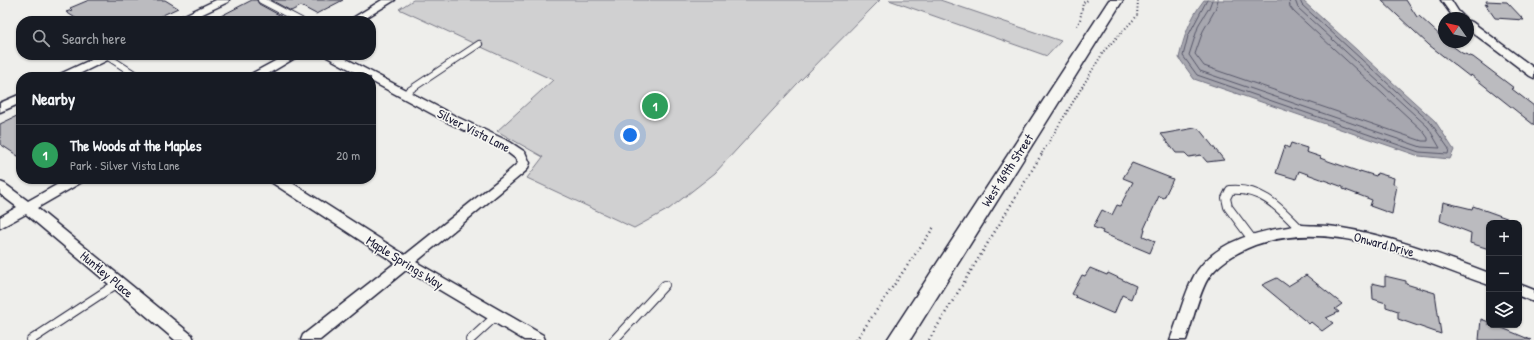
<!DOCTYPE html>
<html lang="en">
<head>
<meta charset="utf-8">
<style>
	body { margin:0; font-family:"Patrick Hand",sans-serif; background:#242831; color:#f1f3f6 }
	.controls { position:absolute; right:12px; bottom:12px; display:grid; overflow:hidden; border-radius:8px; box-shadow:0 1px 3px #0004 }
	.controls button { width:36px; height:36px; display:grid; place-items:center; padding:0; border:0; border-bottom:1px solid #363941; background:#171b24; color:#f1f3f6; font:20px sans-serif }
	.compass { position:absolute; left:1438px; top:12px; width:36px; height:36px; border-radius:50%; background:#171b24; box-shadow:0 1px 3px #0004; rotate:304deg }
	.you { position:absolute; left:630px; top:135px; width:14px; height:14px; margin:-10px; border:3px solid #fff; border-radius:50%; background:#1a73e8; box-shadow:0 0 0 6px #1a73e833 }
	.badge { display:grid; place-items:center; width:26px; height:26px; border-radius:50%; background:#1a73e8; color:#fff; font-size:13px; font-weight:700 }
	.pin { position:absolute; translate:-50% -50%; border:2px solid #fff; box-shadow:0 1px 4px #0006 }
	.list { margin:0; padding:0; list-style:none }
	h2 { display:flex; justify-content:space-between; align-items:center; height:52px; margin:0; padding:0 16px; font-size:17px }
	h2 small { font-size:13px; font-weight:400; color:#9ea1a6 }
	.list li { display:grid; grid-template-columns:26px 1fr auto; gap:12px; align-items:center; box-sizing:border-box; height:60px; padding:0 16px; border-top:1px solid #363941 }
	.list b { display:block; font-size:15px; white-space:nowrap }
	.list p { margin:0; font-size:13px; white-space:nowrap; color:#9ea1a6 }
	.list em { font-size:13px; font-style:normal; color:#9ea1a6 }
	.icon { flex:none; width:22px; height:22px; fill:none; stroke:currentColor; stroke-width:2; stroke-linecap:round; stroke-linejoin:round }
	.map { position:relative; flex:none; width:1534px; height:340px; overflow:hidden }
	.search { position:absolute; background:#171b24; box-shadow:0 1px 3px #0004; left:16px; top:16px; width:360px; height:44px; display:flex; align-items:center; gap:10px; box-sizing:border-box; padding:0 14px; border-radius:16px; color:#9ea1a6; font-size:15px }
	.panel { position:absolute; background:#171b24; box-shadow:0 1px 3px #0004; left:16px; top:72px; width:360px; height:112px; border-radius:16px }
	.map>svg:first-child { display:block }
	.green { fill:#d0d0d1; stroke:#797986 }
	.water { fill:#a7a7af; stroke:#727281 }
	.lines { fill:none; stroke-linecap:round; stroke-linejoin:round }
	.shore { stroke:#575769; stroke-width:1 }
	.building { fill:#bbbbbf; stroke:#22223b }
	.lane-far1-casing { stroke:#22223b; stroke-width:8 }
	.lane-casing { stroke:#22223b; stroke-width:10 }
	.street-casing { stroke:#22223b; stroke-width:3 }
	.secondary-casing { stroke:#22223b; stroke-width:3 }
	.path-far1 { stroke:#22223b; stroke-width:2; stroke-dasharray:1 2.5; stroke-linecap:butt }
	.path { stroke:#22223b; stroke-width:2.5; stroke-dasharray:1 3.5; stroke-linecap:butt }
	.lane-far1 { stroke:#f6f6f2; stroke-width:6 }
	.lane { stroke:#f6f6f2; stroke-width:8 }
	.street { fill:#f6f6f2; fill-rule:evenodd }
	.secondary { fill:#f6f6f2; fill-rule:evenodd }
	.labels { text-anchor:middle; dominant-baseline:central; stroke-width:3.5; stroke-linejoin:round; paint-order:stroke }
	.street-label { font-size:13px; fill:#22223b; stroke:#f6f6f2 }
</style>
</head>
<body>
<div class="map">
<svg width="1534" height="340" viewBox="0 0 1534 340">
	<rect width="100%" height="100%" fill="#eeeeeb"/>
	<filter id="ink" filterUnits="userSpaceOnUse"><feTurbulence type="fractalNoise" baseFrequency=".025" numOctaves="2"/><feDisplacementMap in="SourceGraphic" scale="8" xChannelSelector="R" yChannelSelector="G"/><feConvolveMatrix kernelMatrix="1 2 1 2 8 2 1 2 1" color-interpolation-filters="sRGB"/></filter>
	<g filter="url(#ink)">
		<path class="green" d="M413,0H880L797,84L715,173L669,209L634,228L527,178L543,157L497,131L553,80L399,9Z
			M889,0H940L1061,41L1047,56Z"/>
		<path class="water" d="M1204,0H1302L1435,121L1454,150L1450,159L1419,156L1194,79L1179,58C1184,36 1190,18 1204,0Z"/>
		<g class="lines">
			<path class="shore" d="M1207,0L1188,36L1183,56L1197,75L1419,152L1448,154L1449,149L1431,123L1302,5L1300,0
				M1212,0L1209,8L1199,24L1189,55L1200,71L1421,147L1440,148L1428,127L1298,8L1295,0
				M1218,0L1215,10L1203,31L1195,54L1204,66L1422,141H1428V138L1423,131L1294,12L1290,7L1289,0"/>
		</g>
		<path class="building" d="M89,0H165L178,8L150,21H80L66,12L72,10L70,8Z
			M252,0H257L259,4L281,16L271,21H211Z
			M271,0H343L316,14L301,6L291,11Z
			M1381,0H1406L1417,17L1419,16L1444,39V42H1447L1462,53L1473,57L1514,88L1512,89L1534,106V125L1471,75L1470,77L1429,45Z
			M1486,1L1507,2L1524,20L1495,18L1485,4L1488,5Z
			M21,114V158L0,144V124Z
			M1195,128L1199,129L1224,160L1207,162L1201,155L1189,157L1185,153H1176L1161,134Z
			M1291,143L1307,148L1306,152L1321,157L1320,158L1331,162L1360,172V171L1376,176L1377,173L1394,178L1393,184L1397,185L1392,214L1370,206L1372,200L1343,189V187L1299,171L1296,179L1276,173L1285,146L1289,148Z
			M1132,163L1173,179L1164,198L1159,196L1144,229H1145L1143,236L1155,241L1150,253L1102,233L1103,231L1093,227L1102,210L1112,215L1117,205L1120,206L1133,182L1123,178Z
			M1443,202L1472,209L1473,206L1515,221V223H1489V249L1470,243L1471,233L1440,221Z
			M1090,268L1107,275L1108,273L1136,286L1131,299L1122,295L1114,314L1075,297L1076,296L1072,294L1082,275L1085,276Z
			M1306,275L1342,304L1335,309L1339,312L1326,318L1333,323L1322,331L1311,322L1309,324L1262,285L1277,278L1288,286Z
			M1385,276L1406,281V284L1435,293L1441,334L1398,319V311L1386,307V303L1373,299L1372,283L1385,286Z
			M1481,319L1489,322V325H1495L1531,340H1479Z"/>
		<g class="lines">
			<g class="lane-far1-casing">
				<path id="lane-far1" d="M261,0L301,21
					M105,55L139,77
					M404,94L479,44"/>
			</g>
			<g class="lane-casing">
				<path id="lane" d="M1252,239L1228,207L1226,198L1230,190C1263,187 1281,210 1302,231
					M31,340L118,283
					M470,340L496,316
					M614,340L665,285"/>
			</g>
			<g class="street-casing">
				<path id="street" d="M216,0H229L228,2L188,21H175L176,19Z
					M382,0H395L361,21H348Z
					M1441,0H1451L1458,11L1465,18H1454Z
					M1468,21L1472,22L1534,68V78L1530,76L1468,29Z
					M101,55H116L114,57L73,77H58L60,74Z
					M286,55H300L263,77H249L251,74Z
					M325,55H339L459,118L510,142L525,152L530,163L527,170L416,262L543,335L545,340H524L406,270L320,340H301L303,335L395,263L271,182L269,179H286L405,255L500,179L518,163L515,158L502,148L451,124L371,81V77H364L327,57Z
					M21,94V103L0,112V103Z
					M67,179H84L82,182L37,208L192,335L194,340H175L26,214L0,228V217L17,207L0,194V182L5,184L28,201Z
					M1302,225C1313,226 1325,225 1336,227C1389,235 1439,254 1489,273V285C1414,260 1336,217 1255,245C1237,252 1220,262 1209,277C1200,289 1192,324 1186,340H1170C1178,321 1184,294 1194,276C1215,239 1263,230 1302,225Z
					M1519,284L1534,290V302L1519,296Z"/>
			</g>
			<g class="secondary-casing">
				<path id="secondary" d="M1109,0H1123L910,340H887Z"/>
			</g>
			<path class="path-far1" d="M1077,26L1080,20L1083,3L1088,0
				M1042,153L1104,51L1137,16L1138,0"/>
			<path class="path" d="M856,340L934,227
				M929,340L1043,152"/>
			<use href="#lane-far1" class="lane-far1"/>
			<use href="#lane" class="lane"/>
			<use href="#street" class="street"/>
			<use href="#secondary" class="secondary"/>
		</g>
	</g>
	<g class="labels">
		<g class="street-label">
			<text transform="translate(474 130) rotate(27)">Silver Vista Lane</text>
			<text transform="translate(1007 170) rotate(-57)">West 169th Street</text>
			<text transform="translate(1384 244) rotate(15)">Onward Drive</text>
			<text transform="translate(405 262) rotate(32)">Maple Springs Way</text>
			<text transform="translate(107 274) rotate(40)">Huntley Place</text>
		</g>
	</g>
</svg>
<div class="controls">
<button>+</button>
<button>−</button>
<button><svg class="icon" aria-label="layers" viewBox="0 0 24 24"><path d="M12 4l9 5-9 5-9-5zM3 14l9 5 9-5"/></svg></button>
</div>
<svg class="compass" viewBox="-18 -18 36 36"><path d="M0-13l5 13h-10z" fill="#e53935"/><path d="M0 13l5-13h-10z" fill="#9ea1a6"/></svg>
<div class="you"></div>
<div class="pin badge" style="left:655px;top:106px;background:#2e9e5b">1</div>
<div class="search"><svg class="icon" aria-label="search" viewBox="0 0 24 24"><circle cx="10" cy="10" r="6"/><path d="M15 15l6 6"/></svg>Search here</div>
<section class="panel">
<h2>Nearby<small></small></h2>
<ul class="list">
<li><span class="badge" style="background:#2e9e5b">1</span><div><b>The Woods at the Maples</b><p>Park · Silver Vista Lane</p></div><em>20 m</em></li>
</ul>
</section>
</div>
</body>
</html>
